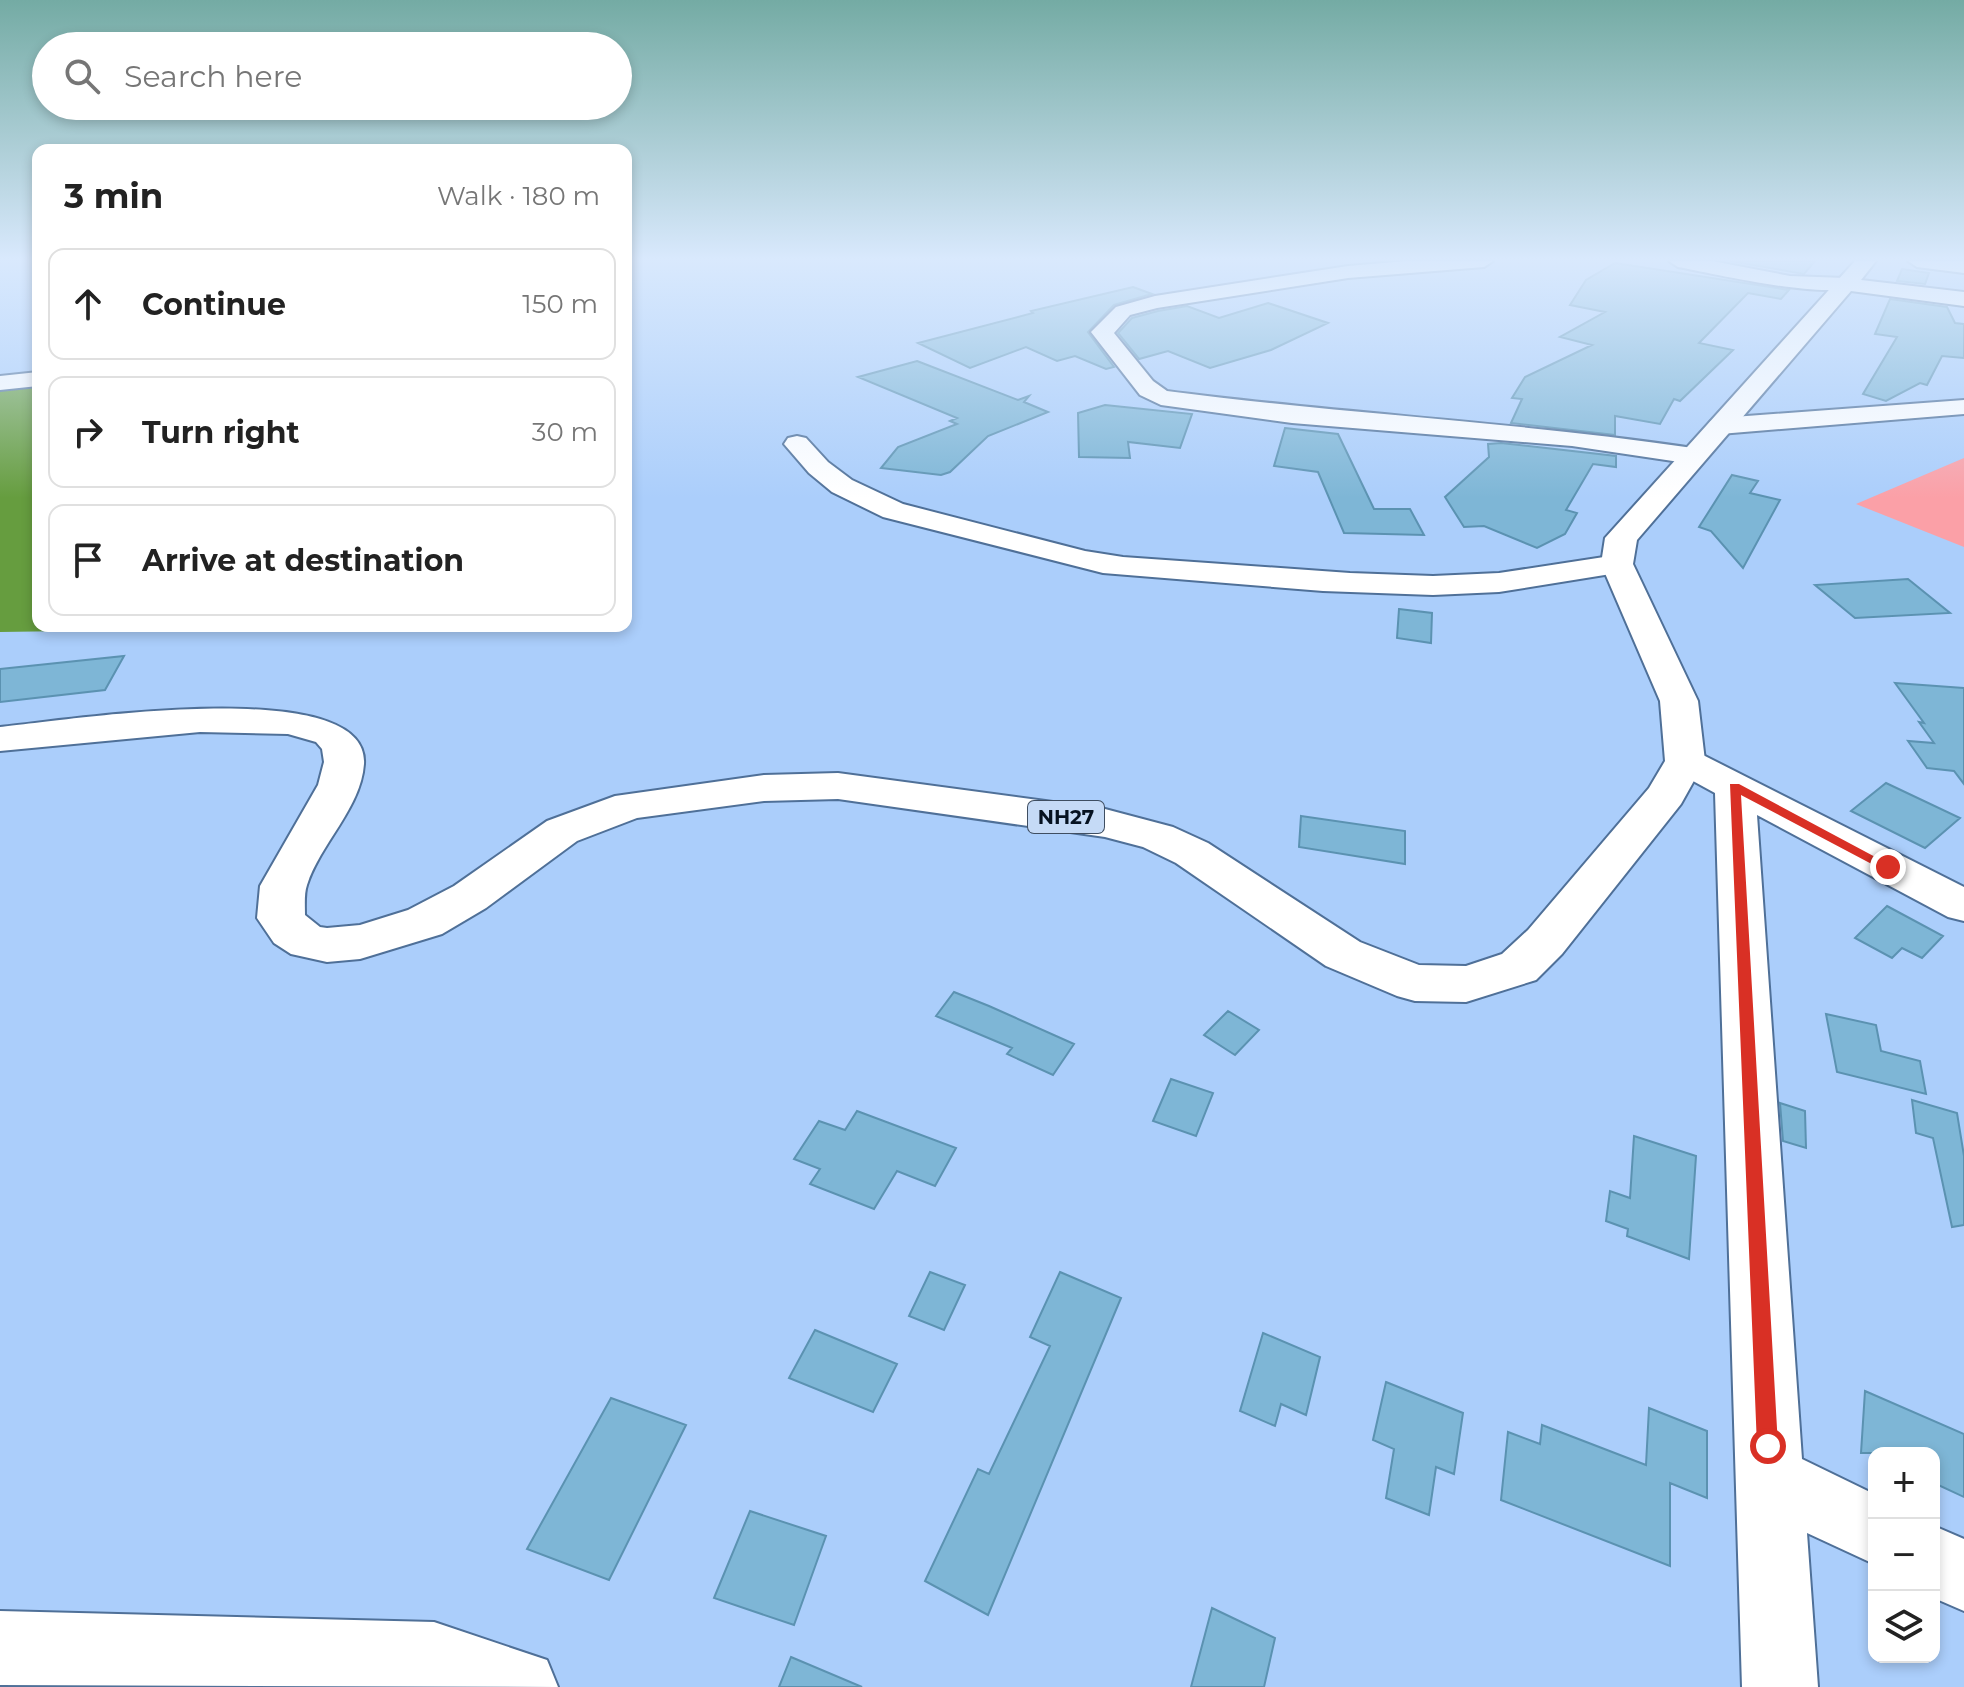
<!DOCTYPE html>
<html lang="en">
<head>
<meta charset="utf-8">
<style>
	body { margin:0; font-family:Montserrat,sans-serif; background:#f6f6f6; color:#222 }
	.controls { position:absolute; right:24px; bottom:24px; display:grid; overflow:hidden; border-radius:16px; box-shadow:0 4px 12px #0003 }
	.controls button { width:72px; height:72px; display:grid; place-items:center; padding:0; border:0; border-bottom:2px solid #e0e0e0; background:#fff; color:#222; font:40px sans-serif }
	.stop { position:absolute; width:24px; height:24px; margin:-18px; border:6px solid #d93025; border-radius:50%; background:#fff }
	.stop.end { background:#d93025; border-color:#fff; box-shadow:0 2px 8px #0008 }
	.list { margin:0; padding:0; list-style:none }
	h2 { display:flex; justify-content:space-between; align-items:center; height:104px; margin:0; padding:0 32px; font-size:34px }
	h2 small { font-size:26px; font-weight:400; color:#767676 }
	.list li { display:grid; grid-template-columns:52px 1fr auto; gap:24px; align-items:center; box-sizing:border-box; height:112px; margin:0 16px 16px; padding:0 16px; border:2px solid #e0e0e0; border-radius:16px }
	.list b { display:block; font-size:30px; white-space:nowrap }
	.list em { font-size:26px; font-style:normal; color:#767676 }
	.icon { flex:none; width:44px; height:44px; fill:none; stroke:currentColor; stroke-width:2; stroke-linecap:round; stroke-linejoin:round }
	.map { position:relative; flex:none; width:1964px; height:1687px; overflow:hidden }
	.search { position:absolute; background:#fff; box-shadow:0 4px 12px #0003; left:32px; top:32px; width:600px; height:88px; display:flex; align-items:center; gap:20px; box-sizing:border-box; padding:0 28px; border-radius:44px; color:#767676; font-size:30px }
	.panel { position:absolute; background:#fff; box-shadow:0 4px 12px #0003; left:32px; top:144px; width:600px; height:488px; border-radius:16px }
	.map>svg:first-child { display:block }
	.green { fill:#fba0a7 }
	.water { fill:#669d3f }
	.building { fill:#7eb6d6; stroke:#5b92b1; stroke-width:2 }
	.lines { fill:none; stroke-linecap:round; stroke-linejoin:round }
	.minor-casing { stroke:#4f7098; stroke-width:4 }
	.highway-casing { stroke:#4f7098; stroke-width:4 }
	.minor { fill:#fff; fill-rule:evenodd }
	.highway { fill:#fff; fill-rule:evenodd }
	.route { fill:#d93025 }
	.labels { text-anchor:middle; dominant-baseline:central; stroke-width:7; stroke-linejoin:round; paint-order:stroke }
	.shield { fill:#c5daf6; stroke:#3f4e61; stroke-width:2 }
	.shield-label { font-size:20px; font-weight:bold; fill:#061221 }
</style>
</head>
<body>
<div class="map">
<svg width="1964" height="1687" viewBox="0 0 1964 1687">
	<rect width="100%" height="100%" fill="#abcefb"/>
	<path class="green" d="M1964,458V547L1856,504Z"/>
	<path class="water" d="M38,383V626H160L139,630L0,632V387Z"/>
	<path class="building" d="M1730,261H1815L1804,274Z
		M1615,263L1789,290L1781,299L1748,293L1699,343L1733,350L1680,401L1674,399L1660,424L1615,416V435L1511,423L1522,399L1512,398L1525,377L1592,345L1560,337L1605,312L1570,305L1586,280Z
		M1902,269L1929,273L1925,284L1897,281Z
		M1133,287L1152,294L1114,305L1088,332L1114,367L1106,369L1075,356L1057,361L1026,347L970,368L918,343L1033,313L1031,311Z
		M1890,299L1947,307L1955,323L1964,324V358L1942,356L1927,385L1920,383L1886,401L1863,394L1897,337L1875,334Z
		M1268,303L1328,323L1271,350L1210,368L1168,351L1139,359L1118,333L1132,318L1158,311L1187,306L1219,318Z
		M917,361L1018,400L1029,396L1024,402L1048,412L988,436L950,472L941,475L881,468L898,447L957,424L950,421L957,418L858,377Z
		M1105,405L1192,414L1180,448L1128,442L1130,458L1079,457L1078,413Z
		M1285,428L1338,434L1374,509H1410L1424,535L1344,533L1318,472L1274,466Z
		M1501,443L1616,456V467L1593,464L1566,510L1577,513L1565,534L1537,548L1484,526L1464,527L1445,497L1489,457L1488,444Z
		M1732,475L1758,481L1750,493L1780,500L1743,568L1711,531L1699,527Z
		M1908,579L1950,613L1855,618L1815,585Z
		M1399,609L1432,613L1431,643L1397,638Z
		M124,656L105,690L0,702V669Z
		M1895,683L1964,688V784L1954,771L1927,768L1908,741L1934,743L1919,722L1924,723Z
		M1886,783L1960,818L1925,848L1851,811Z
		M1301,816L1405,831V864L1299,847Z
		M1887,906L1943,936L1922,958L1902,948L1892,958L1855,938Z
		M954,992L989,1006L1074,1044L1053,1075L1007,1054L1012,1048L936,1016Z
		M1228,1011L1259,1030L1235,1055L1204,1035Z
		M1826,1014L1876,1025L1881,1051L1920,1061L1926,1094L1837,1072Z
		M1171,1079L1213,1093L1196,1136L1153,1121Z
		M1912,1100L1957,1113L1964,1156V1225L1952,1227L1933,1138L1916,1133Z
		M1780,1103L1805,1111L1806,1148L1783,1141Z
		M857,1111L956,1148L935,1186L897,1171L874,1209L810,1184L820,1169L794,1159L819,1121L845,1130Z
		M1634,1136L1696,1156L1689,1259L1627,1236L1628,1229L1606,1221L1610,1191L1630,1198Z
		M930,1272L965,1285L944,1330L909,1316Z
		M1060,1272L1121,1298L988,1615L925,1581L978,1469L989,1474L1050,1346L1030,1337Z
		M815,1330L897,1364L873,1412L789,1378Z
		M1263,1333L1320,1357L1306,1415L1281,1404L1275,1426L1240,1411Z
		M1386,1382L1463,1413L1454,1474L1436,1467L1429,1515L1386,1498L1394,1449L1373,1440Z
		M1865,1391L1964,1434V1497L1934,1483V1453H1861Z
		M611,1398L686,1425L609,1580L527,1549Z
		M1649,1408L1707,1431V1498L1670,1483V1566L1501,1500L1508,1432L1540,1444L1542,1425L1646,1465Z
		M750,1511L826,1536L794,1625L714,1598Z
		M1212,1608L1275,1638L1264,1687H1191Z
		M791,1657L862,1687H779Z"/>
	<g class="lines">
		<g class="minor-casing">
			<path id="minor" d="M1406,261H1493L1484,267L1348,278L1157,308L1130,315L1114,333L1153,381L1167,391C1342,414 1518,422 1693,448L1702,450L1706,456L1702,462L1693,464L1572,446L1292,423L1161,405L1140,395L1091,332L1116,307L1155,296L1348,266Z
				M1669,261H1712L1790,276L1845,278L1855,284C1838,303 1706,272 1678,267Z
				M1908,261H1964V273L1917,267Z
				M38,372V386L0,390V376Z
				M1964,400V414L1720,434L1711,431L1707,426L1711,421L1720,418Z
				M797,436L806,438L828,462L852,480L903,504L1085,551L1123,557L1350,573L1433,576L1499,573L1617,555L1628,557L1633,564L1628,571L1617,573L1499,592L1433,595L1323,591L1103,573L883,517L832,492L809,473L784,444L788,438Z
				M1685,749L1699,753L1964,887V921L1948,917L1757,815L1802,1459L1874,1494V1564L1807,1533L1818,1687H1742L1715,793L1671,769L1666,761L1671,753Z
				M1934,1526L1964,1539V1611L1934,1598Z
				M0,1611L434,1622L547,1660L558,1687L0,1685Z"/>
		</g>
		<g class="highway-casing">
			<path id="highway" d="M1855,261H1876L1861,280L1964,292V306L1851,291L1637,540L1633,564L1698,701L1705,761L1681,804L1562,954L1536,980L1466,1002L1415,1001L1397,996L1326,966L1176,863L1143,847L1105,837L838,799L764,801L637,818L577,841L486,908L442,934L360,959L327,962L291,954L274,943L257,918L260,886L318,785L324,762L322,749L316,742L288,734L200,732L0,751V727C56,722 370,671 364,764C361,808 320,844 307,885C304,893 305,906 305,915L320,927L327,928L360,925L408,910L454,886L547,821L615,796L764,775L838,773L1105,809L1173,827L1208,843L1360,942L1419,965L1466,966L1502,954L1528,930L1649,788L1665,761L1660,701L1601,564L1605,538Z"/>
		</g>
		<use href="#minor" class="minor"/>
		<use href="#highway" class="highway"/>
	</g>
	<linearGradient id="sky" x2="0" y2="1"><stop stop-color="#74aba4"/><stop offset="0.52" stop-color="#d9e9fd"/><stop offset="1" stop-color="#d9e9fd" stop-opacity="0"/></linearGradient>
	<rect width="1964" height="498" fill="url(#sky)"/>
	<path class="route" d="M1730,784H1739L1894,867L1888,871L1883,870L1741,795L1778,1446L1775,1453L1768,1456L1760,1453L1757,1446Z"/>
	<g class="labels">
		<rect class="shield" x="1028" y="801" width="76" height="32" rx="6"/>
		<g class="shield-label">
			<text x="1066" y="817">NH27</text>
		</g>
	</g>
</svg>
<div class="controls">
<button>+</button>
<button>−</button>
<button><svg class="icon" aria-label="layers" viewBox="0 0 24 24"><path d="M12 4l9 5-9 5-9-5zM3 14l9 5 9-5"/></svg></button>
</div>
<div class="stop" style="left:1768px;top:1446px"></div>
<div class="stop end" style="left:1888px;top:867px"></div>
<div class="search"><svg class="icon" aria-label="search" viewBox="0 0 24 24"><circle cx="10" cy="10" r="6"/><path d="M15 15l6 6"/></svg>Search here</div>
<section class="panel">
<h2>3 min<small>Walk · 180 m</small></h2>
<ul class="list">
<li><svg class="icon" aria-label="ahead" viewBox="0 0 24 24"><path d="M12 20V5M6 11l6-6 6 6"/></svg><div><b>Continue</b></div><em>150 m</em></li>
<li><svg class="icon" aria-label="right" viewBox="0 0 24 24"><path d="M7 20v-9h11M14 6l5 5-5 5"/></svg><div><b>Turn right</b></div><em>30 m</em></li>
<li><svg class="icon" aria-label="arrive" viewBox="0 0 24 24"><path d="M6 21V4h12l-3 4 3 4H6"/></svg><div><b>Arrive at destination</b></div></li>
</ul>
</section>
</div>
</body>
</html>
